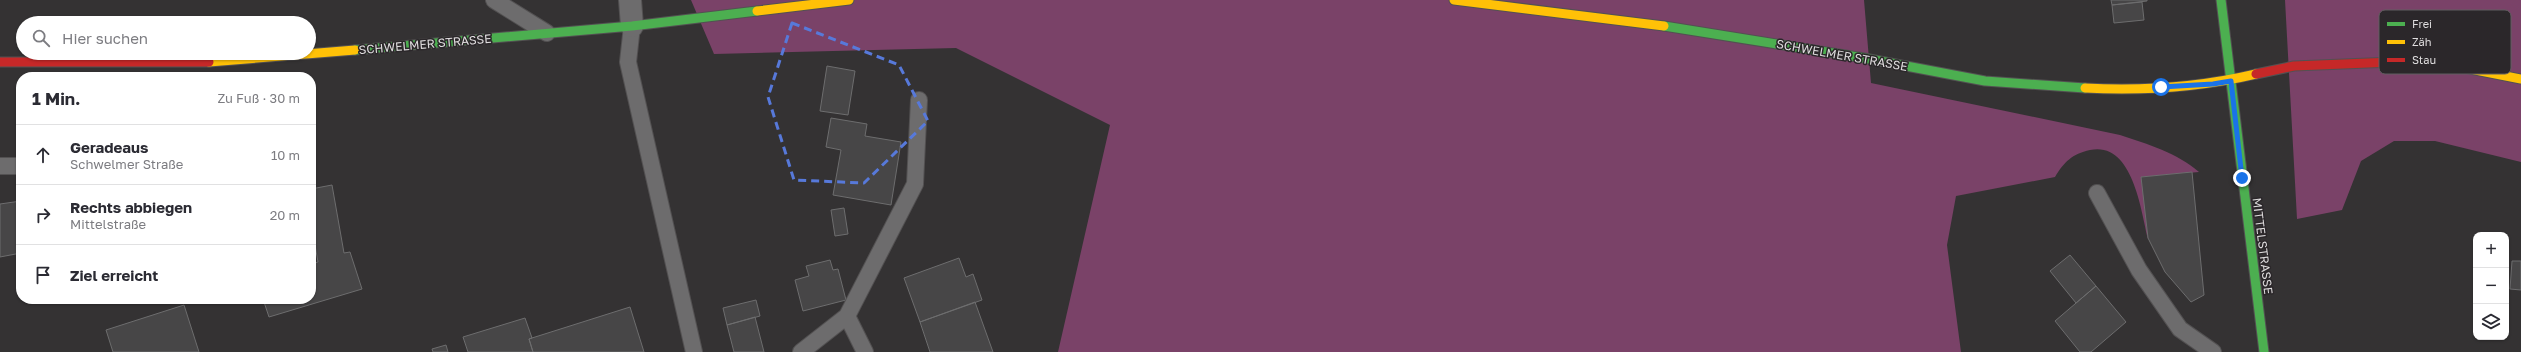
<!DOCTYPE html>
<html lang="de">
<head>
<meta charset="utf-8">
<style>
	body { margin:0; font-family:"Golos Text",sans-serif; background:#f2f2f3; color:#2b2b33 }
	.controls { position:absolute; right:12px; bottom:12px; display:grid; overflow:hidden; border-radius:8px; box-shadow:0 1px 3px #0004 }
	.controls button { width:36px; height:36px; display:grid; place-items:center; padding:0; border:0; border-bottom:1px solid #e1e1e2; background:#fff; color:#2b2b33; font:20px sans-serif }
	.stop { position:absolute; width:12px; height:12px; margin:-9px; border:3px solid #1a73e8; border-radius:50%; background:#fff }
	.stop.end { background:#1a73e8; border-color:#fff; box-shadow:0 1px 4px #0008 }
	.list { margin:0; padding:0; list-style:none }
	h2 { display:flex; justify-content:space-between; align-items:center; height:52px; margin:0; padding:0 16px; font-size:17px }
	h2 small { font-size:13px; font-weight:400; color:#7c7c81 }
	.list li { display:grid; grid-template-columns:26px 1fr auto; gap:12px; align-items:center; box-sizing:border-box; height:60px; padding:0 16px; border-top:1px solid #e1e1e2 }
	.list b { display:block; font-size:15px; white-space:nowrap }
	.list p { margin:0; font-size:13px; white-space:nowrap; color:#7c7c81 }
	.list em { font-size:13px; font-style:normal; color:#7c7c81 }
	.icon { flex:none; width:22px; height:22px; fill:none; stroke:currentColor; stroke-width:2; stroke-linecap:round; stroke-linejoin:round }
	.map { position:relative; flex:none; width:2521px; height:352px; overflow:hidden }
	.search { position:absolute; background:#fff; box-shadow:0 1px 3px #0004; left:16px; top:16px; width:300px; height:44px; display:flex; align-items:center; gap:10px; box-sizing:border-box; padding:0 14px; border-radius:22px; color:#7c7c81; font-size:15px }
	.panel { position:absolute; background:#fff; box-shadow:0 1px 3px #0004; left:16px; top:72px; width:300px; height:232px; border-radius:16px }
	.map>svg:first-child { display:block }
	.forest { fill:#7a4268 }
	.building { fill:#474647; stroke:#6d6d6e }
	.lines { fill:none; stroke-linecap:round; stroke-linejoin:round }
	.lane-casing { stroke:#535152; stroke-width:18 }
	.street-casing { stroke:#535152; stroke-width:24 }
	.fast-casing { stroke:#535152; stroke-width:11 }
	.slow-casing { stroke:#535152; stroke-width:11 }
	.jam-casing { stroke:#535152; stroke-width:11 }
	.lane { stroke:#6d6c6d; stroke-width:16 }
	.street { stroke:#6d6c6d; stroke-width:22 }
	.fast { stroke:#4caf50; stroke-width:9 }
	.slow { stroke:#ffc107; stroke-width:9 }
	.jam { stroke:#c62828; stroke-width:9 }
	.route { stroke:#1a73e8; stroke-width:5 }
	.marked { fill:none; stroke:#5779da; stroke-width:3; stroke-dasharray:8 5; stroke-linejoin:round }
	.labels { text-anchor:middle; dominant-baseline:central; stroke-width:3; stroke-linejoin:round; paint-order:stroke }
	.street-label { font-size:12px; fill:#dfddde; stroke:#2b272a }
	.key { fill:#2b272a; stroke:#615e60; stroke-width:1 }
	.key-label { font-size:11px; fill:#dfddde }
</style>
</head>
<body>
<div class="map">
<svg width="2521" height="352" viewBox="0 0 2521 352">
	<rect width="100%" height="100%" fill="#343233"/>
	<path class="forest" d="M691,0H1864L1871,83L2120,135C2148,144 2177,153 2199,172L2142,177L2148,239C2141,211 2133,141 2090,150C2072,154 2064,162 2055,177L1956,196L1947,245L1961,352H1058L1110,125L956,48L714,54Z
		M2285,0H2521V162L2435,141H2394L2361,161L2342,210L2297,219Z"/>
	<path class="building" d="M2111,0H2147V1L2112,5Z
		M2142,2L2144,20L2114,23L2112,5Z
		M827,66L855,71L848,115L820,111Z
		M831,118L867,124L865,136L901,142L891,205L833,195L841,150L826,147Z
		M2192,172L2204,295L2191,302L2165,272L2148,238L2141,177Z
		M332,185L344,253L350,252L362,289L269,317L263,299H311V264L318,262L311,223V189Z
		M21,201V253L0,257V204Z
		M844,208L848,234L835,236L831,210Z
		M2070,255L2096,286L2076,303L2050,271Z
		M959,258L966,277L973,274L982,300L920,322L904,278Z
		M830,260L833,270L838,269L846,300L803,311L795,280L809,276L806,266Z
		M2512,261H2521V290L2510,289Z
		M2096,286L2126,322L2091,352H2080L2055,321Z
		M756,300L760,316L727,325L723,308Z
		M975,302L993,352H930L920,322Z
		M184,305L199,352H113L106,330Z
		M630,307L644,352H533L529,339L532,338Z
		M755,317L764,352H734L727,325Z
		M525,318L532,338L529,339L533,352H468L463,337Z
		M446,345L448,352H433L432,349Z"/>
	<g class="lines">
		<g class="lane-casing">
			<path id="lane" d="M494,0L547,33
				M632,26L628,62L694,352
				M0,166H21
				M2097,193L2139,270L2180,329L2213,352
				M847,316L915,184L919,100
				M801,352L847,316L865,352"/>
		</g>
		<g class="street-casing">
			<path id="street" d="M630,0L632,26"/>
		</g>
		<g class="fast-casing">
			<path id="fast" d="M2221,0L2264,352
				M1664,26L1864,58L1985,81L2085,88
				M355,50L632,26L757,11"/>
		</g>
		<g class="slow-casing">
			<path id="slow" d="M1454,0L1664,26
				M757,11L849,0
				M209,62L355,50
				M2393,62L2430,61L2521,79
				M2085,88C2142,91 2201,87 2256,74"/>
		</g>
		<g class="jam-casing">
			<path id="jam" d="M0,62H209
				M2256,74L2294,66L2393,62"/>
		</g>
		<use href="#lane" class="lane"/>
		<use href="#street" class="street"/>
		<use href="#fast" class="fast"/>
		<use href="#slow" class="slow"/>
		<use href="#jam" class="jam"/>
	</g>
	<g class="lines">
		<path class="route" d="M2161,87L2213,84L2231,81L2242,178"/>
	</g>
	<path class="marked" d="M792,23L899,65L928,121L864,183L794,180L768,97Z"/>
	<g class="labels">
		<g class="street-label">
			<text transform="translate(425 44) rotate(-5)">SCHWELMER STRASSE</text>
			<text transform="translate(1842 55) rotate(10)">SCHWELMER STRASSE</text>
			<text transform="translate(2263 246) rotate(83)">MITTELSTRASSE</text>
		</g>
	</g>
	<rect x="2379" y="10" width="132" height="64" rx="6" class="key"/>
	<rect x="2387" y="22" width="18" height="4" fill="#4caf50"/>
	<rect x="2387" y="40" width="18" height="4" fill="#ffc107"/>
	<rect x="2387" y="58" width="18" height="4" fill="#c62828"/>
	<g class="key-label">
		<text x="2412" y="28">Frei</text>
		<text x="2412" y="46">Zäh</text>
		<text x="2412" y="64">Stau</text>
	</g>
</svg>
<div class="controls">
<button>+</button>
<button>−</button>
<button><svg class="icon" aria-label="layers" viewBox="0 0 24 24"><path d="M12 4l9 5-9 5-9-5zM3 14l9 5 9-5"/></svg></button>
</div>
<div class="stop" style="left:2161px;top:87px"></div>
<div class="stop end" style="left:2242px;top:178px"></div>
<div class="search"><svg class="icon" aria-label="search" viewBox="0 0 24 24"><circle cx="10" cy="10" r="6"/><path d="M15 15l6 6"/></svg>Hier suchen</div>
<section class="panel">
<h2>1 Min.<small>Zu Fuß · 30 m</small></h2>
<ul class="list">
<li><svg class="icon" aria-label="ahead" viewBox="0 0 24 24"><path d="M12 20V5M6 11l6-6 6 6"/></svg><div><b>Geradeaus</b><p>Schwelmer Straße</p></div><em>10 m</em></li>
<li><svg class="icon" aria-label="right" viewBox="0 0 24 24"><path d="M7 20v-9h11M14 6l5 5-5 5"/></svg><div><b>Rechts abbiegen</b><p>Mittelstraße</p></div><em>20 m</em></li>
<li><svg class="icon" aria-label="arrive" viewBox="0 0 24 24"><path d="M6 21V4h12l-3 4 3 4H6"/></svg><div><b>Ziel erreicht</b></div></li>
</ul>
</section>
</div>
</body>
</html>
